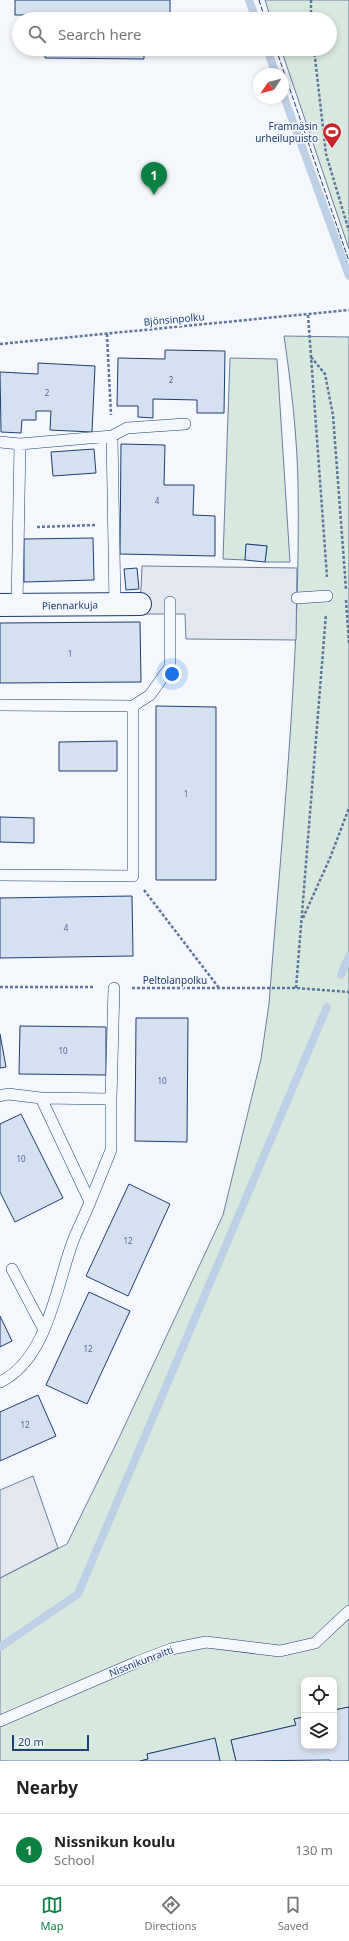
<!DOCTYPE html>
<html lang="en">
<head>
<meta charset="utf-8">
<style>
	body { margin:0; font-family:"Noto Sans",sans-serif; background:#f6f6f6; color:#222 }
	.controls { position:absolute; right:12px; bottom:12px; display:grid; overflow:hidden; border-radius:8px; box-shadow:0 2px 6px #0003 }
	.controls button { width:36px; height:36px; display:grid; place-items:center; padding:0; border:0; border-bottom:1px solid #e0e0e0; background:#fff; color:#222; font:20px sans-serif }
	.compass { position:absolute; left:253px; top:68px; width:36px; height:36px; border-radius:50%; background:#fff; box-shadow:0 2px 6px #0003; rotate:235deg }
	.scale { position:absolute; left:12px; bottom:10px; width:77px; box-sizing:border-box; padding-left:4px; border:2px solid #1d3f73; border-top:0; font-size:11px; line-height:14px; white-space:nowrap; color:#1d3f73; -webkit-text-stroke:3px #f4f7fb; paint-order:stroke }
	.you { position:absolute; left:172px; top:674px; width:14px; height:14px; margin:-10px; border:3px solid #fff; border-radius:50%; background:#1a73e8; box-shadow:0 0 0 6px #1a73e833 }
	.badge { display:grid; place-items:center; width:26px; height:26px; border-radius:50%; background:#0b8043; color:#fff; font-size:13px; font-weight:700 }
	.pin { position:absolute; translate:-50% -33px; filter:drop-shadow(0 1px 2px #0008) }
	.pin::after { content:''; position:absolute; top:21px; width:14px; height:12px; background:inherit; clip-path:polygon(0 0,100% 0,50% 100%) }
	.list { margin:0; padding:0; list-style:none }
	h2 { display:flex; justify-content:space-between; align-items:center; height:52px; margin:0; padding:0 16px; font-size:17px }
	h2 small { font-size:13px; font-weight:400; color:#767676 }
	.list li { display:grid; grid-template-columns:26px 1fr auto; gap:12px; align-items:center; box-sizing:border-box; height:72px; padding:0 16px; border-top:1px solid #e0e0e0 }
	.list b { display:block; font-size:15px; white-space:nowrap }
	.list p { margin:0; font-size:13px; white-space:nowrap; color:#767676 }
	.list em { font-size:13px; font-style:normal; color:#767676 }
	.icon { flex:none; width:22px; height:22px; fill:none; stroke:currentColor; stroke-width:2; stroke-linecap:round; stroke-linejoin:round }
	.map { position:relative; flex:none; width:349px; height:1761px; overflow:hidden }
	.search { position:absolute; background:#fff; box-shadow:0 2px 6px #0003; left:12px; right:12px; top:12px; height:44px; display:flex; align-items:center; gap:10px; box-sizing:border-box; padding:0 14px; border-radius:22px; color:#767676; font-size:15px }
	.sheet { height:124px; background:#fff }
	nav { display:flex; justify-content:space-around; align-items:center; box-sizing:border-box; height:56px; border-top:1px solid #e0e0e0; background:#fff; font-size:11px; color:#767676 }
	nav a { display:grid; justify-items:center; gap:2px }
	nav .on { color:#0b8043 }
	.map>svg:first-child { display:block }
	.green { fill:#d7e8df; stroke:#687fa3 }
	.parking { fill:#e3e8f0; stroke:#687fa3 }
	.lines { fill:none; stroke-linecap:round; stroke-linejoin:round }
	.stream { stroke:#bed0e5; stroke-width:8 }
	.building { fill:#d5e0f0; stroke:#1d3f73 }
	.lane-casing { stroke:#1d3f73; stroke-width:12 }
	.street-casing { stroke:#1d3f73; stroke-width:24 }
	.path { stroke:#5e769c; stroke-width:2.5; stroke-dasharray:3 2; stroke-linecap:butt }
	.lane { stroke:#f4f7fb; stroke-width:11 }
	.street { stroke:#f4f7fb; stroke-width:22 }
	.fence { stroke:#1d3f73; stroke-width:1; stroke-dasharray:5 2; stroke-linecap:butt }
	.labels { text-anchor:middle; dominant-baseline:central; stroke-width:3; stroke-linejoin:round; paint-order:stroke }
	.number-label { font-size:8px; fill:#4b6792 }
	.poi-label { font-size:10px; fill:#1d3f73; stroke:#f4f7fb; text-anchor:end }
	.street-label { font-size:10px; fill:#1d3f73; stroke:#f4f7fb }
</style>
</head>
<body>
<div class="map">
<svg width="349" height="1761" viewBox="0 0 349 1761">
	<rect width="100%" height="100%" fill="#f4f7fb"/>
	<path class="green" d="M265,0H349V249L281,49H330V19H271Z
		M284,336L349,337V1707L334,1710V1680H304V1717L294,1719L296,1725L231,1740L236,1761H220L215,1739L147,1754L148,1759L140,1761H0V1578L67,1544L118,1440L223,1215L261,1059L269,1004C282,831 301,657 298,483C297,434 291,384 284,336Z
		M230,358L277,359L290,562H265L267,546L247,544L245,560L223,559Z"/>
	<path class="parking" d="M142,566L297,568L296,640L186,639L185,614H140Z
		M33,1476L58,1548L0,1578V1490Z"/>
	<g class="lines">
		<path class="stream" d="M249,0L256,19
			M267,49L276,74
			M283,94L349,276
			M341,975L349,956
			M0,1647L78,1594L327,1007"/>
	</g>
	<path class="building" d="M15,0H170V16H144V19H45V15H15Z
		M45,49H144V59L45,58Z
		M165,350L225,351L224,413H197V400L153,399V418L138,417V406H117L118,358L165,359Z
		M38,363L95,366L92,432L50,430L51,411H36V420H22L21,433L1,432L0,372L38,374Z
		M121,444L165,445L164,485H194L193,515L215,516V556L120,554Z
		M94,449L96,473L53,476L51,452Z
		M93,538L94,580L24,582V539Z
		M246,544L267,546L265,562L245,560Z
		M137,568L139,589L126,590L124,569Z
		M140,622L141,682L0,683V623Z
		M156,706L216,707V880H156Z
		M117,741V771H59V742Z
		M0,817L34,818V843L0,842Z
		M132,896L133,956L0,958V898Z
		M136,1018H188L187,1142L135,1141Z
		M20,1026L106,1027V1075L19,1074Z
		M0,1034L6,1067L0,1068Z
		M21,1114L63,1198L15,1222L0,1192V1124Z
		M129,1184L170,1204L128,1296L86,1276Z
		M89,1292L130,1311L87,1404L46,1385Z
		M0,1316L12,1341L0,1347Z
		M38,1395L56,1436L0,1461V1412Z
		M349,1707V1761H330V1760L236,1761L231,1740L296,1725L294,1719L304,1717V1746H334V1710Z
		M215,1738L220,1761H140L148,1759L147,1754Z"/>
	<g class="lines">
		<g class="lane-casing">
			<path id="lane" d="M112,436L115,604
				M0,442L20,444L112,436L127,428L185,424
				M297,598L327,596
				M17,605L20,444
				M0,705L133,706V876L0,875
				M133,706L150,695L170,667V602
				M0,1096L8,1094L41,1098L90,1202C85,1215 78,1228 73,1241C56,1286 48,1359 0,1382
				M41,1098L111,1099V1150L90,1202
				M111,1099L114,988
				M12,1269L44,1330
				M0,1721L137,1662L171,1649L206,1642L280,1651L315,1643L349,1611"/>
		</g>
		<g class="street-casing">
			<path id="street" d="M0,605L140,604"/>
		</g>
		<path class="path" d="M311,0V19
			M314,49L326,154L349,231
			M308,315L327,577
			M107,334L111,415
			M0,344L349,310
			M311,357L325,374L333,415L346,589
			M37,527L96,525
			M346,600L349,643
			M144,890L219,988
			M303,918L330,858L349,808
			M0,987H95
			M132,988H296L349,992
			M296,988L326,614"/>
		<use href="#lane" class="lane"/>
		<use href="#street" class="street"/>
		<path class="fence" d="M259,0L265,19
			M276,49L349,261"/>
	</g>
	<defs>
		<g id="stadium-pin" transform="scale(1)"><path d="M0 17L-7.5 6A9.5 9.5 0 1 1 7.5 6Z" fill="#c62828" stroke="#f4f7fb"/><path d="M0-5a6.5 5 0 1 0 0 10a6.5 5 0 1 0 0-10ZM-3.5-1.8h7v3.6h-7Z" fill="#fff"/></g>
	</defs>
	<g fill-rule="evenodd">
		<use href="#stadium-pin" x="332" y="132"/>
	</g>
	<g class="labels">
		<g class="number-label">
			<text x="171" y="379">2</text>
			<text x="47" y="392">2</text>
			<text x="157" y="500">4</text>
			<text x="70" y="653">1</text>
			<text x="186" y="793">1</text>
			<text x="66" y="927">4</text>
			<text x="63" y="1050">10</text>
			<text x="162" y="1080">10</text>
			<text x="21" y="1158">10</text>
			<text x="128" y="1240">12</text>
			<text x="88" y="1348">12</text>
			<text x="25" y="1424">12</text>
		</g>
		<g class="poi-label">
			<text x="318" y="126">Framnäsin<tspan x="318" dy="12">urheilupuisto</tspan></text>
		</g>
		<g class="street-label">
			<text transform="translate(174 319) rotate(-5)">Bjönsinpolku</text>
			<text transform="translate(70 605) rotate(-1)">Piennarkuja</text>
			<text x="175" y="980">Peltolanpolku</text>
			<text transform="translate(141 1661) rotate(-21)">Nissnikunraitti</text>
		</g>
	</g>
</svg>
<div class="controls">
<button><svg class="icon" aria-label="locate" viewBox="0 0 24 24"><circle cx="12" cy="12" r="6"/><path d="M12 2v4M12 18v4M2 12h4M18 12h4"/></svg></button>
<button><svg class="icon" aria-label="layers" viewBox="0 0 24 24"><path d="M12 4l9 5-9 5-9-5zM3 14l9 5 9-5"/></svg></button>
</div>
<svg class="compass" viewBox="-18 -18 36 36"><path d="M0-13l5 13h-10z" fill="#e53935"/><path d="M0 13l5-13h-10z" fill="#767676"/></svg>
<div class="scale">20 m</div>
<div class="you"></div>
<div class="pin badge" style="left:154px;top:195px">1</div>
<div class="search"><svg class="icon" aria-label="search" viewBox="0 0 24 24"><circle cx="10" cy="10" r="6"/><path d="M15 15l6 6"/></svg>Search here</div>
</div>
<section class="sheet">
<h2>Nearby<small></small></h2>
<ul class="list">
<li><span class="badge">1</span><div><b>Nissnikun koulu</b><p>School</p></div><em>130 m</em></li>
</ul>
</section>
<nav>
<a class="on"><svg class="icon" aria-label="map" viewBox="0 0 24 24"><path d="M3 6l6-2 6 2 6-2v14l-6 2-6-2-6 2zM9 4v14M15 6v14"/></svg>Map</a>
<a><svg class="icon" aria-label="directions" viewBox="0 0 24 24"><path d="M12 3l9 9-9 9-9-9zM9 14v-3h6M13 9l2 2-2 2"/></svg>Directions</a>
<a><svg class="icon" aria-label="saved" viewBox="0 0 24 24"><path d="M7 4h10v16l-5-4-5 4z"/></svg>Saved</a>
</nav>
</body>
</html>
